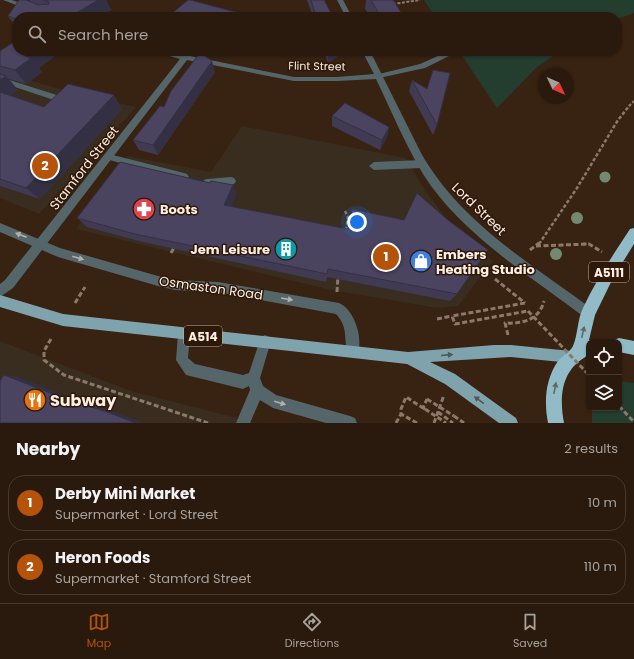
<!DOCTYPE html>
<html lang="en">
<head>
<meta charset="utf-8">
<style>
	body { margin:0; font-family:Poppins,sans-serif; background:#322316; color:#f1f3f6 }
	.controls { position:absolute; right:12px; bottom:12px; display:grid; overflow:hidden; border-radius:8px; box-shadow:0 1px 3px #0004 }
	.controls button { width:36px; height:36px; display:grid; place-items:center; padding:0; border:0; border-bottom:1px solid #46382e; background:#2a1a0d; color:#f1f3f6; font:20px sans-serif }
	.compass { position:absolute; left:538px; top:68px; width:36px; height:36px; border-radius:50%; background:#2a1a0d; box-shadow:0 1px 3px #0004; rotate:134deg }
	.you { position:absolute; left:357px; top:222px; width:14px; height:14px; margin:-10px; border:3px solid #fff; border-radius:50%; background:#1a73e8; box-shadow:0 0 0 6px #1a73e833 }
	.badge { display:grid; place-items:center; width:26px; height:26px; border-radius:50%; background:#b45309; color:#fff; font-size:13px; font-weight:700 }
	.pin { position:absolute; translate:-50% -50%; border:2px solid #fff; box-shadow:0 1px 4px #0006 }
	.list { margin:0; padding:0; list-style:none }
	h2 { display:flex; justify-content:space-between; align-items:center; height:52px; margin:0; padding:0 16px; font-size:17px }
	h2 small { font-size:13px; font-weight:400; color:#a5a19d }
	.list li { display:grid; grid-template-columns:26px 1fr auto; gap:12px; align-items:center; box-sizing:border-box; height:56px; margin:0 8px 8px; padding:0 8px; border:1px solid #46382e; border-radius:16px }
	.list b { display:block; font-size:15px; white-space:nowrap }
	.list p { margin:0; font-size:13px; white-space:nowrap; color:#a5a19d }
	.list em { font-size:13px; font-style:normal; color:#a5a19d }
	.icon { flex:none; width:22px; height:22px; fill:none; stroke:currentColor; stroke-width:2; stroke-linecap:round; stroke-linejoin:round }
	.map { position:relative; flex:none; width:634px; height:423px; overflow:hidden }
	.search { position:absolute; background:#2a1a0d; box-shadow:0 1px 3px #0004; left:12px; right:12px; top:12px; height:44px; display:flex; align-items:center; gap:10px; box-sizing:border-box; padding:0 14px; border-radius:16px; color:#a5a19d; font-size:15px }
	.sheet { height:180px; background:#2a1a0d }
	nav { display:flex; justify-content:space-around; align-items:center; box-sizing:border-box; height:56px; border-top:1px solid #46382e; background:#2a1a0d; font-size:11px; color:#a5a19d }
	nav a { display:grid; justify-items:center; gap:2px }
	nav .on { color:#b45309 }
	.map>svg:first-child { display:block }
	.commercial { fill:#382d1e }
	.green { fill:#233d2f }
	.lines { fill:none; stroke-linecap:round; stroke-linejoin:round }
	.path-far2 { stroke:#8c796b; stroke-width:2; stroke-dasharray:3 1.5; stroke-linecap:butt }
	.path-far1 { stroke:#8c796b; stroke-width:2.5; stroke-dasharray:3.5 2; stroke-linecap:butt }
	.path { stroke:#8c796b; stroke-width:3; stroke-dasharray:5 2.5; stroke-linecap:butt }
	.lane { fill:#55666a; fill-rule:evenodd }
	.street { fill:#55666a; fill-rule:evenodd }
	.primary { fill:#7fa3ad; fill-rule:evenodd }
	.highway { fill:#90bbc7; fill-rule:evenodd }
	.path-bridge { stroke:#8c796b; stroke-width:3; stroke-dasharray:5 2.5; stroke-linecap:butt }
	.tree { fill:#728a70 }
	.wall { fill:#403a53 }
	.shaded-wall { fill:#343044 }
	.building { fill:#4a4461; stroke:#343044 }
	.oneway { fill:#b2b1ad }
	.oneway2 { fill:#5f6a68 }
	.oneway3 { fill:#525752 }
	.labels { text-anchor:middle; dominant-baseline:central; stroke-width:3; stroke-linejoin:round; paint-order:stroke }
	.far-street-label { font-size:11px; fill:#feeee4; stroke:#2e1808 }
	.shield { fill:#2e1808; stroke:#c0aea2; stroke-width:1 }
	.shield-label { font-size:12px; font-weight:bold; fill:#feeee4 }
	.street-label { font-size:13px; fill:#feeee4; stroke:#2e1808 }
	.poi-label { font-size:13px; font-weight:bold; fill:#feeee4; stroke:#2e1808; text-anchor:start }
	.near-poi-label { font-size:16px; font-weight:bold; fill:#feeee4; stroke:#2e1808; text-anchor:start }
</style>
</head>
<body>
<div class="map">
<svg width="634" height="423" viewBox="0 0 634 423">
	<rect width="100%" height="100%" fill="#382211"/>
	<path class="commercial" d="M0,74H7L75,93L136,107L39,214L0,198Z
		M242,126L406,158L426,192L462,238L493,261L458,306L437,308L331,290L76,229L128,156L211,172Z
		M0,341L131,391L257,423H0Z"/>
	<path class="green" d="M424,0H634V13L617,19V17H435Z
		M459,51H560L536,68L497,108Z
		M619,381L634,383V423H592V408H619Z"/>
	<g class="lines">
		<path class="path-far2" d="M393,4L420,0
			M629,106L634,101"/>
		<path class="path-far1" d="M345,211L348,217L346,231
			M539,244L577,188L618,120L630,105
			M583,244H589"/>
		<path class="path" d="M536,246L589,244L602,252
			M530,250L539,243
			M171,253L175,246
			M495,279L525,303
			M337,292L338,276
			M75,303L85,287
			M525,303L452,316L455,324L528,311
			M437,319L452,316
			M508,335L505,323C523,324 539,320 544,301
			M51,339L44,351V360L64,375L208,423
			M619,406L634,422
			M425,409L423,408L427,399
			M438,412L453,423
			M454,416L464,423
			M396,423L401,414
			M417,423L401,414V409L406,397L423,408
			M434,423L444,395"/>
		<path class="lane" d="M449,51L457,52L425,68L379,78L375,76L379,74L420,64Z
			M0,77L66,98L67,100L63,103L0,82Z
			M109,154L184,173L187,174L189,177L187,180L184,181L106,159L104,157Z
			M422,160L427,164L422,168L374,170L369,166L374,162Z
			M231,177L234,178L236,181L234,184L231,185L207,187L204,186L202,183L204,180L207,179Z
			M0,223L60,248L158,276L175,280L218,282L339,303C355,310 364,340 357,355L353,357L349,355C342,340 350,329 336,314L218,292L175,290L158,286L58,257L0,232Z
			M184,328L188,330L190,334L188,358L195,364L243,375L249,373L261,337L265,335L269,337L271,341L260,378L263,386L276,395L350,416L355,418L357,423H326L273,408L260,400L250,423H236L250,390L249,386L243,389L186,375L176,360L178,334L180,330Z"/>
		<path class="street" d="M3,0H12L57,17H48Z
			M337,0H343L352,17H346Z
			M152,51H165L294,77H337L374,74L362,51H370L421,153C460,222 530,263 592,309L594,313L592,317L588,319L584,317C530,276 460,233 423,174C405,144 391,110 376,79L337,81H294L187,60L13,288L0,297V284L5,280L180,59Z"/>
		<path class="primary" d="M0,295L63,314L408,352L494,345H511L571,351L575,353L577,357L575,361L571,363L511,357L430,362L455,374L516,418L518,423H499L445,384L407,364L63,326L0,307Z"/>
		<path class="highway" d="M634,228V244L613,278L595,315L589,340L594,342H589V355C561,369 559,396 564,423H548C544,402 545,380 558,361C562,356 570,352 573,346C578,335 577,320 583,308C596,280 613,255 630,229Z
			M619,338L634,341V355L619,352V342H613L614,340Z"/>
		<path class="path-bridge" d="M528,311L589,375
			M427,399L454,416
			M425,409L446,423"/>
	</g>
	<g class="tree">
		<circle cx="605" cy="177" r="5.5"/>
		<circle cx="577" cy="218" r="6"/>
		<circle cx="556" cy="254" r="6"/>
	</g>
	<path class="wall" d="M29,0H106L111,10L100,17H17V28L8,16L30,1Z
		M307,0H324L333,17H313Z
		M366,0H393L404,17H370L365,9Z
		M0,51L39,68L42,72L26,84L9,79L18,90L10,96L44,107L122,109L40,199L0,186Z
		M324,51H345V52L328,63Z
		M390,51H414V52L392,54Z
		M215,72L158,155L139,150L133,140L164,107Z
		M412,80L437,125L433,135L409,91Z
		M332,116L389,127L387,137L380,150L332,126Z
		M210,183L233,185L236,195L231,207L457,294L450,301L327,277L326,282L143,242L87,227L77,218Z"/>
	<path class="shaded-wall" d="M98,0H106L111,10L100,17H70Z
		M32,51H62L39,68L42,72L26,84L15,70L25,56Z
		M329,51H345V52L328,63V52Z
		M212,61L215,72L158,155L153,145Z
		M6,76L18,90L2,102L0,100V80Z
		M114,95L122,109L40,199L26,188Z
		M389,127L387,137L380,150L382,140Z
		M233,185L236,195L228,215L224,205Z
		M4,375L19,377L70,398L117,413L144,423H136L58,396Z"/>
	<path class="building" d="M19,0H26L38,5L49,4V2L44,0H98L70,17H17V19L8,16Z
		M188,0H190L254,17H173L169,16Z
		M311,0H324L333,17H316Z
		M371,0H393L404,17H381Z
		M17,40V51H32L25,56L31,58L15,70L0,66V51Z
		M199,54H202L212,61L153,145L133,140L160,106L164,107L171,91Z
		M433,70L450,73L437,125L412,80L427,89Z
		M0,74L6,76L0,80Z
		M68,84L114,95L26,188L0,179V92L44,107Z
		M345,103L389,127L382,140L332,116Z
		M120,162L210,183L211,181L233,185L224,205L348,229L352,209L404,220L417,193L449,221L488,250L457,294L328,269L327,274L135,234L77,218Z
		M4,375L58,396L107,412L136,423H0V381Z"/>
	<defs><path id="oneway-solid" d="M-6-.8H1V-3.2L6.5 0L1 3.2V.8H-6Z"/></defs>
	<g class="oneway">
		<use href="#oneway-solid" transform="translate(21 235) rotate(-159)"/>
		<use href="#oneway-solid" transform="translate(78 258) rotate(16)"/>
		<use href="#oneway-solid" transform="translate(287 299) rotate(10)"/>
		<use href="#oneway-solid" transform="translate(280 403) rotate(16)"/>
	</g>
	<g class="oneway2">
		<use href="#oneway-solid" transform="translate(583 332) rotate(-77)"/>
		<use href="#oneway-solid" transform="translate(555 388) rotate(-79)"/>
	</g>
	<g class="oneway3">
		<use href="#oneway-solid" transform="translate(447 355) rotate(-5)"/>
		<use href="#oneway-solid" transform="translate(479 400) rotate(-144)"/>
	</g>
	<defs>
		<g id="pharmacy-disc" transform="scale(1.15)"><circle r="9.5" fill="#e0444e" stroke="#2e1808"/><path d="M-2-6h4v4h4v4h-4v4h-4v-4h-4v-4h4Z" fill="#fff"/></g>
		<g id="building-disc" transform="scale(1.15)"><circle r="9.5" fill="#0f9aa8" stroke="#2e1808"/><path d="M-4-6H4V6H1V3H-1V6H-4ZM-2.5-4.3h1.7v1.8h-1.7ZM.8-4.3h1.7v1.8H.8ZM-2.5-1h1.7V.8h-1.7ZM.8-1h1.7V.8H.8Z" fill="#fff"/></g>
		<g id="shop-disc" transform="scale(1.15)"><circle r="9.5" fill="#3f7fe0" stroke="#2e1808"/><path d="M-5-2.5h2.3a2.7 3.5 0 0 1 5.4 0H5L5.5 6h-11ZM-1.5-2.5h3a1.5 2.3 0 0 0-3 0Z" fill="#fff"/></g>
		<g id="restaurant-disc" transform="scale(1.15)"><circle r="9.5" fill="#e8710a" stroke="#2e1808"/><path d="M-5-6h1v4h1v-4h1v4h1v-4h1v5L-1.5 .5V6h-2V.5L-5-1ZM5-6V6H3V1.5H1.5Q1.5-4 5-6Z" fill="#fff"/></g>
	</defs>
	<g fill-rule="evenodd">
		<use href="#pharmacy-disc" x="144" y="209"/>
		<use href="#building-disc" x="286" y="249"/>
		<use href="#shop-disc" x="421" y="261"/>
		<use href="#restaurant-disc" x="35" y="400"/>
	</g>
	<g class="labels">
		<g class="far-street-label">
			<text transform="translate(317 66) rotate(1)">Flint Street</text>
		</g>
		<g class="shield">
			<rect x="589" y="262" width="40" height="20" rx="3"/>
			<rect x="184" y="326" width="38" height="20" rx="3"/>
		</g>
		<g class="shield-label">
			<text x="609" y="272">A5111</text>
			<text x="203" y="336">A514</text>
		</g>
		<g class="street-label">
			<text transform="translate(84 168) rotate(-52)">Stamford Street</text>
			<text transform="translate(479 209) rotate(44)">Lord Street</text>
			<text transform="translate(211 288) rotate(8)">Osmaston Road</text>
		</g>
		<g class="poi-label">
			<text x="160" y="209">Boots</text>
			<text x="270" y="249" text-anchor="end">Jem Leisure</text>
			<text x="436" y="254">Embers<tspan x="436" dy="15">Heating Studio</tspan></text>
		</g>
		<g class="near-poi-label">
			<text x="50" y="400">Subway</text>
		</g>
	</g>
</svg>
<div class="controls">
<button><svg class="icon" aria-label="locate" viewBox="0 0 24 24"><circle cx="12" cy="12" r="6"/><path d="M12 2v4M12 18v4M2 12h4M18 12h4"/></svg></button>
<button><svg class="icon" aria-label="layers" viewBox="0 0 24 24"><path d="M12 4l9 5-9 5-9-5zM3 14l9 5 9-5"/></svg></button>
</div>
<svg class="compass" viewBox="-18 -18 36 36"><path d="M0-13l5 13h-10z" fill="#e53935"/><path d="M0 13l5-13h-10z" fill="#a5a19d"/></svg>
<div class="you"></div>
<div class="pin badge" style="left:386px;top:257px">1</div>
<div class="pin badge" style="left:45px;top:166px">2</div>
<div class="search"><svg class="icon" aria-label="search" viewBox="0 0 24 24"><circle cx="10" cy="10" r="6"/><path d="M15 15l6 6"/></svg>Search here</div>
</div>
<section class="sheet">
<h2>Nearby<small>2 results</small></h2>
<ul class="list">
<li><span class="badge">1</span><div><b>Derby Mini Market</b><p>Supermarket · Lord Street</p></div><em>10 m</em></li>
<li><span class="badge">2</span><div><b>Heron Foods</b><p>Supermarket · Stamford Street</p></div><em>110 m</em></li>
</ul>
</section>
<nav>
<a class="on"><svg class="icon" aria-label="map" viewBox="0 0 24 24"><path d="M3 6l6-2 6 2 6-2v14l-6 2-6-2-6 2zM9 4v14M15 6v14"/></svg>Map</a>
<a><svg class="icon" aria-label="directions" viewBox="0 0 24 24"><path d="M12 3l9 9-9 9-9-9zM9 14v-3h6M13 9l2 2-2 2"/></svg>Directions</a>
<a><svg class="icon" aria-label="saved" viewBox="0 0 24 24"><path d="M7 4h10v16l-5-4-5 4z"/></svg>Saved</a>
</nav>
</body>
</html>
